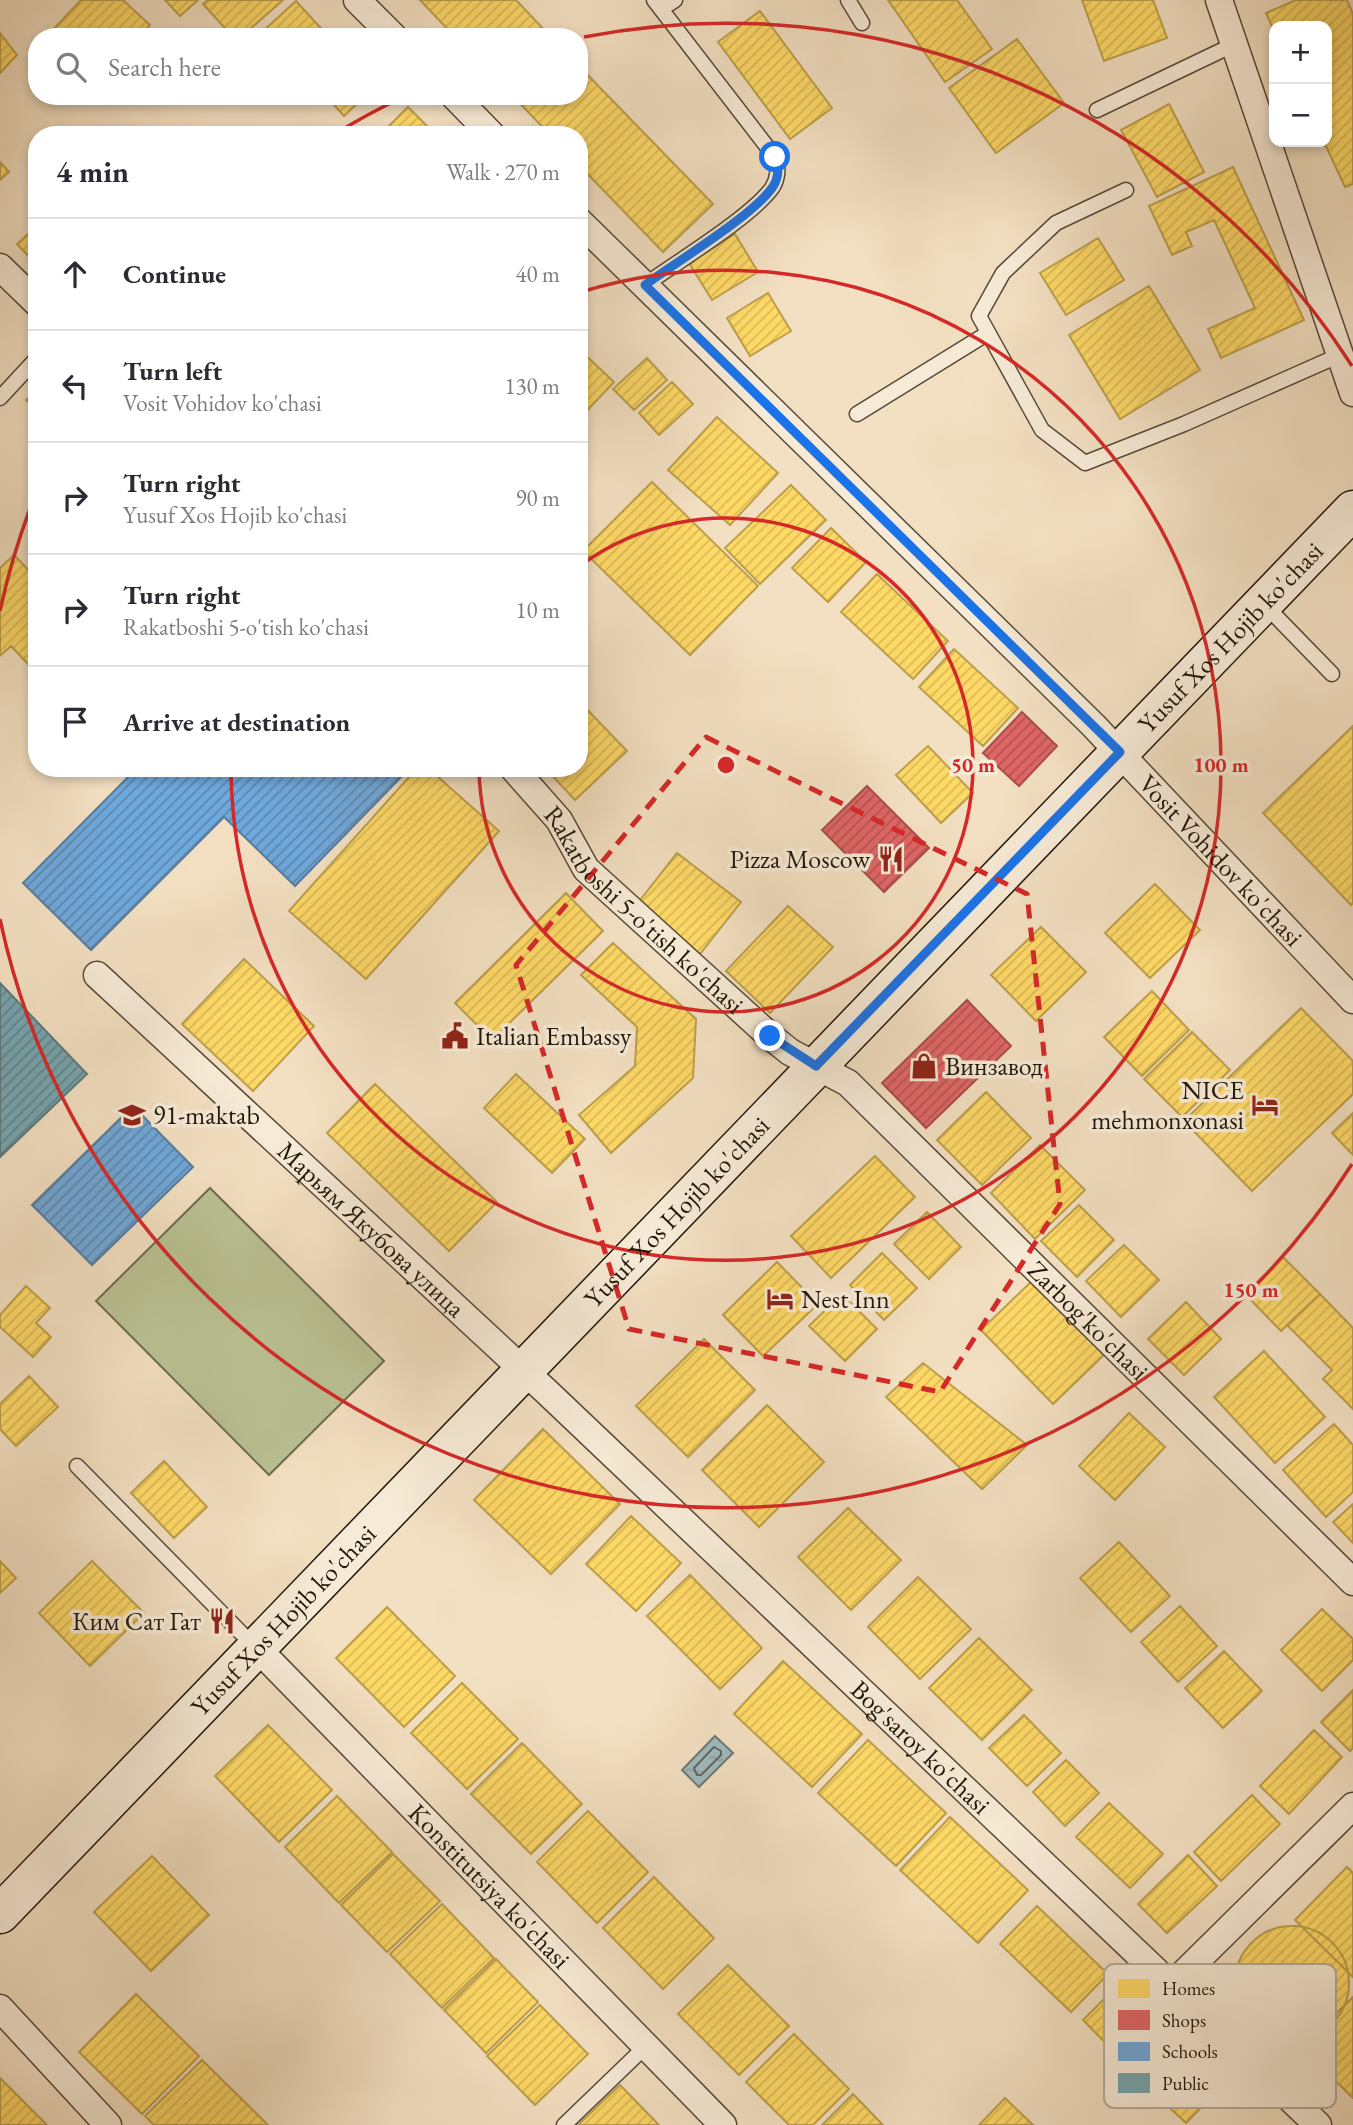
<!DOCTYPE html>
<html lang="en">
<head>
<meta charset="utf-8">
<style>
	body { margin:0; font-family:"EB Garamond",serif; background:#f2f2f3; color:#2b2b33 }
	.controls { position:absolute; right:21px; top:21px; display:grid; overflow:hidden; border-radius:14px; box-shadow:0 4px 10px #0003 }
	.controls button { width:63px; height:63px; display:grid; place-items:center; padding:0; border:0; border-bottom:2px solid #e1e1e2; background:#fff; color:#2b2b33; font:35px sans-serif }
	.stop { position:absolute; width:21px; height:21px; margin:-16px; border:5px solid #1a73e8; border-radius:50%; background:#fff }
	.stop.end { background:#1a73e8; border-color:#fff; box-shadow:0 2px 7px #0008 }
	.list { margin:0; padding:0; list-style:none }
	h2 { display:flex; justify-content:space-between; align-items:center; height:91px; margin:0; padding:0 28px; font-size:30px }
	h2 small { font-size:23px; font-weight:400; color:#7c7c81 }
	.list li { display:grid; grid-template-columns:46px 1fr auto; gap:21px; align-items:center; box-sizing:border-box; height:112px; padding:0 28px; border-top:2px solid #e1e1e2 }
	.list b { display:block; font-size:26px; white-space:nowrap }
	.list p { margin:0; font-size:23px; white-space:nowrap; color:#7c7c81 }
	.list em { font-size:23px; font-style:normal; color:#7c7c81 }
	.icon { flex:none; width:38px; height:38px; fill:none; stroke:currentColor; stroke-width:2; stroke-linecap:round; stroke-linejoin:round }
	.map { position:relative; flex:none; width:1353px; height:2125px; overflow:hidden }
	.search { position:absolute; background:#fff; box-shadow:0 4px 10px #0003; left:28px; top:28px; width:560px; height:77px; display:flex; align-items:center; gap:18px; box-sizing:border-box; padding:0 24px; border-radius:28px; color:#7c7c81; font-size:26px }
	.panel { position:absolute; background:#fff; box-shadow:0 4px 10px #0003; left:28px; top:126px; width:560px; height:651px; border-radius:28px }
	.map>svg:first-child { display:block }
	.garden { fill:#bac294; stroke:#6d6c4f; stroke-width:2 }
	.water { fill:url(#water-ripples); stroke:#6d7976; stroke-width:2 }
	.homes { fill:url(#homes-hatch); stroke:#bc9f4a; stroke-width:2 }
	.shops { fill:url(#shops-hatch); stroke:#a64e4a; stroke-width:2 }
	.schools { fill:url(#schools-hatch); stroke:#577c9d; stroke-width:2 }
	.public { fill:url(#public-hatch); stroke:#5c7a7e; stroke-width:2 }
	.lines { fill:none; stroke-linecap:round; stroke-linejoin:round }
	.shore { stroke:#606864; stroke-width:2 }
	.lane-casing { stroke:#554938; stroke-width:17 }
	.street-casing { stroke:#554938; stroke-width:29 }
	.secondary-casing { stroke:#20170a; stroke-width:41 }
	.lane { stroke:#f7ebd7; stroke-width:14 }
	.street { stroke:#f7ebd7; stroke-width:26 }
	.secondary { stroke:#f7ebd7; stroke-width:38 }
	.route { stroke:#1a73e8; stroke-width:9 }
	.marked { fill:none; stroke:#d62828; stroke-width:5; stroke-dasharray:14 9; stroke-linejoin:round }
	.ring { fill:none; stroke:#d62828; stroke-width:3.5 }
	.labels { text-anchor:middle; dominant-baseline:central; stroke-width:7; stroke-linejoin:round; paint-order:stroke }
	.street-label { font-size:26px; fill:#20170a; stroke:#f7ebd7 }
	.poi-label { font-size:26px; fill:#20170a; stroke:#f7ebd7; text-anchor:start }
	.key { fill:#f7ebd7; stroke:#b6ab9a; stroke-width:2 }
	.key-label { font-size:19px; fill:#20170a }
	.centre { fill:#d62828; stroke:#f7ebd7; stroke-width:3.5 }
	.ring-label { font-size:21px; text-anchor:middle; font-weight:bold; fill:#d62828; stroke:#f7ebd7; stroke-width:7; stroke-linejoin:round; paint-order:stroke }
</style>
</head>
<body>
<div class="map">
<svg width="1353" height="2125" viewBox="0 0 1353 2125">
	<defs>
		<pattern id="water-ripples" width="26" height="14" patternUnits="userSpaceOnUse" patternTransform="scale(1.75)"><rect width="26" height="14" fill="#a0babe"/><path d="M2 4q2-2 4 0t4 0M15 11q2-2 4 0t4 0" fill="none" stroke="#8a9fa2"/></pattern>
		<pattern id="homes-hatch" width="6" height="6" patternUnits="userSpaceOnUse" patternTransform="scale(1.75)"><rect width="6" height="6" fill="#ffd966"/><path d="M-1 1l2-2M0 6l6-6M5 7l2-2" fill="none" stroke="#daba57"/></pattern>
		<pattern id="shops-hatch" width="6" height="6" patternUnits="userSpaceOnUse" patternTransform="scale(1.75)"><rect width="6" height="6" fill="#e06666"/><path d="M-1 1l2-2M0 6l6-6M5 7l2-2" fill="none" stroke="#b55352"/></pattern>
		<pattern id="schools-hatch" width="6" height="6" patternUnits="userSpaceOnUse" patternTransform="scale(1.75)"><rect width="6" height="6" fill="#6fa8dc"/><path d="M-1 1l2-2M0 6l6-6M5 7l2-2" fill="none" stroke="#5b88b1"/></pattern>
		<pattern id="public-hatch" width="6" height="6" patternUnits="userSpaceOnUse" patternTransform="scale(1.75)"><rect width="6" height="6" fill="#76a5af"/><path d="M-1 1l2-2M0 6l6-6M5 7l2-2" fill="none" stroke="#60858d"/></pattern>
	</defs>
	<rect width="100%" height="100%" fill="#f3e0c2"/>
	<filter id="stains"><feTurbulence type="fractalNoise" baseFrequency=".00286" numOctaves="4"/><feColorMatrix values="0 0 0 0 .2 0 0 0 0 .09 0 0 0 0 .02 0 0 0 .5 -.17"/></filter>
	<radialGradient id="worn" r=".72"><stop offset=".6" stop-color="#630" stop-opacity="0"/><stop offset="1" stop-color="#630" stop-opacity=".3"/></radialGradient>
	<path class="garden" d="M210,1188L384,1361L269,1475L96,1301Z"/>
	<path class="water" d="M715,1736L733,1753L699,1787L682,1770Z"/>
	<path class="homes" d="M81,0H123L150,25L138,37H46Z
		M165,0H198L180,16Z
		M208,0H283L241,37H233L203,4Z
		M420,0H516L551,37H455Z
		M888,0H957L992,49L945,82Z
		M1082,0H1153L1167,38L1104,61Z
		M1296,0H1347L1353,14V184L1345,187L1324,142L1327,26H1274V31L1266,13Z
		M296,1L329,37H267L262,32Z
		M760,11L832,108L790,139L718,42Z
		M0,33L17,55L0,73Z
		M1017,39L1064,103L996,153L949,88Z
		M579,66L713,204L663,252L579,165V135H550L513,96H579Z
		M326,96H365L344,116Z
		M1169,104L1204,172L1157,197L1121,130Z
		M408,107L436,135H380Z
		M0,162L9,172L0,180Z
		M1233,167L1304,320L1221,358L1208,329L1255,308L1214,220L1186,232L1192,246L1172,255L1149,206Z
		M37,226V265L17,244Z
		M735,234L758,272L712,300L689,263Z
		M1098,238L1124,280L1066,315L1040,273Z
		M1149,286L1200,370L1120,419L1069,335Z
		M768,293L791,331L750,356L727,318Z
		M579,349L614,382L579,419Z
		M647,358L667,380L634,410L613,389Z
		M672,382L693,404L659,435L639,413Z
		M37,390V411L26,400Z
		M717,417L778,473L730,525L668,470Z
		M652,482L758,586L690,655L583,551Z
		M791,485L826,520L760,584L725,548Z
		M831,528L866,562L828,602L792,568Z
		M14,555L37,579V657L29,665L11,646L0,656V568Z
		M877,574L948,641L913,679L841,612Z
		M954,649L1018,708L983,746L919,687Z
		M579,701L627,751L575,800L545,768H579Z
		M1353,726V903L1351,905L1263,813Z
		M928,746L973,793L941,823L896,775Z
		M417,768H428L499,831L366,979L289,911Z
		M677,853L741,902L700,954L637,904Z
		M1155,884L1200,930L1150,978L1105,933Z
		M566,893L603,931L492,1040L455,1003Z
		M788,906L833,947L770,1013L726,971Z
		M1041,927L1086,972L1036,1021L991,975Z
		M613,943L696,1019L693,1078L611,1153L579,1115L635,1066L637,1027L581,975Z
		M244,959L314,1026L253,1091L182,1024Z
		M1152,991L1189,1030L1142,1076L1104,1037Z
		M1301,1008L1353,1061V1094L1252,1191L1184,1121Z
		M1192,1032L1230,1070L1182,1117L1144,1079Z
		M516,1074L585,1139L552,1173L484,1108Z
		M375,1084L497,1202L449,1251L327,1133Z
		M986,1092L1031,1138L982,1185L937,1140Z
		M1353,1113V1155L1332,1133Z
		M1040,1145L1085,1190L1035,1239L991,1193Z
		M875,1156L915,1197L831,1278L791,1236Z
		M1079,1205L1114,1240L1077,1277L1041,1241Z
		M927,1212L961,1247L929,1279L894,1244Z
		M1124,1245L1159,1280L1121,1317L1086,1281Z
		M882,1253L917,1288L884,1320L850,1285Z
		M1283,1257L1320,1294L1281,1331L1245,1294Z
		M777,1262L818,1304L763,1356L723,1315Z
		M1034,1279L1105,1354L1053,1404L981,1330Z
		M26,1286L50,1308L36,1323L51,1337L33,1357L0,1327V1315Z
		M842,1294L877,1329L845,1361L809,1326Z
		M1320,1294L1353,1328V1409L1323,1379L1332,1370L1287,1325Z
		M1186,1302L1221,1339L1184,1375L1148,1339Z
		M704,1339L755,1390L688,1457L636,1406Z
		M1264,1351L1325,1417L1275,1463L1214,1397Z
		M923,1363L1027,1445L982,1489L886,1397Z
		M29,1376L58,1407L16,1446L0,1429V1404Z
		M767,1405L824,1462L759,1527L702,1470Z
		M1129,1413L1165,1447L1115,1500L1079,1466Z
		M1334,1424L1353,1445V1492L1326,1517L1283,1470Z
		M543,1429L620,1504L551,1574L474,1500Z
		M164,1461L207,1507L174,1538L131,1493Z
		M1353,1504V1543L1333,1522Z
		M848,1508L901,1560L851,1610L798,1557Z
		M631,1516L681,1563L636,1611L586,1564Z
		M1119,1542L1170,1596L1131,1632L1080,1578Z
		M0,1561L16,1578L0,1593Z
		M92,1561L144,1613L90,1666L39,1613Z
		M690,1575L762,1648L720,1689L647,1616Z
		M918,1577L971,1629L920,1679L868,1627Z
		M1180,1606L1217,1646L1178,1682L1141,1642Z
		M387,1607L455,1676L404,1727L336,1658Z
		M1322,1609L1353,1639V1660L1322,1691L1281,1650Z
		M979,1638L1032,1690L982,1740L929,1688Z
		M1224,1651L1262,1691L1223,1728L1185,1688Z
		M783,1661L862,1734L812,1787L734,1714Z
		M462,1683L518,1739L467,1789L411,1733Z
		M1353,1690V1748L1350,1751L1321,1722Z
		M1024,1715L1061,1753L1027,1786L989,1748Z
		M268,1725L332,1790L279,1842L215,1776Z
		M1314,1730L1342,1757L1289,1814L1260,1786Z
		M868,1740L946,1813L896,1866L818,1793Z
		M522,1743L582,1804L531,1854L471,1794Z
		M1066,1760L1099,1793L1065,1826L1033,1792Z
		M1252,1795L1280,1824L1221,1881L1194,1852Z
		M337,1796L392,1852L339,1903L285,1847Z
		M1109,1803L1163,1854L1130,1888L1076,1837Z
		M588,1811L648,1872L597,1923L537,1862Z
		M950,1817L1028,1890L978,1943L900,1870Z
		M393,1854L440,1901L387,1952L341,1905Z
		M1188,1855L1217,1886L1167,1933L1138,1904Z
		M152,1856L209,1915L151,1971L94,1912Z
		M1347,1867L1353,1873V1977L1295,1920Z
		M654,1877L714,1938L663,1989L603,1928Z
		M442,1904L494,1958L442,2008L390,1954Z
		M1037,1906L1108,1974L1071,2012L1000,1944Z
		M1235 1983a57 57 0 1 1 114 0a57 57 0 1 1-114 0Z
		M496,1959L538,2002L486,2053L444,2010Z
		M728,1965L789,2026L739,2075L678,2014Z
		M1119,1984L1170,2036L1133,2071L1083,2020Z
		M136,1994L199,2056L142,2114L79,2052Z
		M1353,1997V2098L1302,2048Z
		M540,2005L588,2054L535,2105L487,2056Z
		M794,2034L849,2089L813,2125H789L746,2082Z
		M1175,2047L1219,2089L1186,2123L1141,2081Z
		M202,2060L268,2125H154L145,2116Z
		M0,2078L47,2125H0Z
		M620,2085L659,2125H578Z
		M853,2094L883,2125H822Z
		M1005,2098L1033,2125H979Z"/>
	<path class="shops" d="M1022,712L1057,746L1019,786L983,753Z
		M867,786L929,848L884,892L822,830Z
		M967,1000L1011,1046L926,1128L882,1083Z"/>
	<path class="schools" d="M137,768H410L295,886L224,817L91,950L23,883Z
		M133,1106L193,1167L92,1265L32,1205Z"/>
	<path class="public" d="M0,983L87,1074L0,1157Z"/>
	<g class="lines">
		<path class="shore" d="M714,1747L721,1751V1755L701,1775H697L694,1768Z"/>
		<g class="lane-casing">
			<path id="lane" d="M848,0L862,23
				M661,9L675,0
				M1097,110L1235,44
				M1126,190L1056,223L1003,273L979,316L1042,430L1085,463L1184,424L1340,355
				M645,285C677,262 751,217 772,188C778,179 779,167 775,157L654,0
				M0,398L37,358
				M857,414L988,333
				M1264,604L1332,674
				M77,1466L255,1647
				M564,2125L645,2047"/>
		</g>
		<g class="street-casing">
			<g id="street">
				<path d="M357,0L394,37"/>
				<path d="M1219,0L1353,393"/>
				<path d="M454,96L492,135"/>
				<path id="s1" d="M579,221L1093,725L1353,1000"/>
				<path d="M0,267L37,303"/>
				<path id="s2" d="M513,768L559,820L586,869L770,1036L790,1052L848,1083L1353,1582"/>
				<path id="s3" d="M97,975L548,1393L1318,2125"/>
				<path id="s4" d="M256,1647L723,2125"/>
				<path d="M1173,1984L1353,1806"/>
				<path d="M0,2008L108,2125"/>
			</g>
		</g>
		<g class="secondary-casing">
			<g id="secondary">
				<path id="s5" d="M0,1914L1353,510"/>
			</g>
		</g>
		<use href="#lane" class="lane"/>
		<use href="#street" class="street"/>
		<use href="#secondary" class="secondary"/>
	</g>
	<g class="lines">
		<path class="route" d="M770,1036L816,1066L1120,752L645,285C676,262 751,217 772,188C779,178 779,167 775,157"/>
	</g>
	<path class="marked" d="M706,737L1027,894L1060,1204L940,1392L629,1329L516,965Z"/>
	<g class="ring">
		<path d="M581 565A247 247 0 1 1 479 769"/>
		<path d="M581 292A495 495 0 1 1 231 769"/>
		<path d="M1352 1164A742 742 0 0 1 0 919M0 611A742 742 0 0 1 36 493M338 132A742 742 0 0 1 401 98M584 37A742 742 0 0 1 1352 366"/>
	</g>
	<defs>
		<g id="restaurant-bare" transform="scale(2.1)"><path d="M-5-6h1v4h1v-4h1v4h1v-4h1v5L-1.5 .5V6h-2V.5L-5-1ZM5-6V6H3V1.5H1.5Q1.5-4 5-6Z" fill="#8f2418" stroke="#f7ebd7" stroke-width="2.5" paint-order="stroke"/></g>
		<g id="civic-bare" transform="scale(2.1)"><path d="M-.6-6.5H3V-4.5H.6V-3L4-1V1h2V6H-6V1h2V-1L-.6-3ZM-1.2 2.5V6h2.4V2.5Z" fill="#8f2418" stroke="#f7ebd7" stroke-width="2.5" paint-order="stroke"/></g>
		<g id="shop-bare" transform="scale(2.1)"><path d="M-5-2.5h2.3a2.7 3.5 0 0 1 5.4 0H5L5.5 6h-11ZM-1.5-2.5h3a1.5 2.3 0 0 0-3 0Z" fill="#8f2418" stroke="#f7ebd7" stroke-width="2.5" paint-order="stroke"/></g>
		<g id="hotel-bare" transform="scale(2.1)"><path d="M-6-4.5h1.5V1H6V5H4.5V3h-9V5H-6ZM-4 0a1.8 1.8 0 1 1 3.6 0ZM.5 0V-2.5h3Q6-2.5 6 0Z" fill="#8f2418" stroke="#f7ebd7" stroke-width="2.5" paint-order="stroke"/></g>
		<g id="school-bare" transform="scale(2.1)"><path d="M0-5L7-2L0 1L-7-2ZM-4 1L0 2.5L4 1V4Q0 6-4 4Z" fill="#8f2418" stroke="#f7ebd7" stroke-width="2.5" paint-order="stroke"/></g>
	</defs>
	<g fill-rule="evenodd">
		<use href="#restaurant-bare" x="891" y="859"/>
		<use href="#civic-bare" x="455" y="1036"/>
		<use href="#shop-bare" x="924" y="1066"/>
		<use href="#hotel-bare" x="1265" y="1105"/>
		<use href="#school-bare" x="132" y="1115"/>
		<use href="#hotel-bare" x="780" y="1299"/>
		<use href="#restaurant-bare" x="222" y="1621"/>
	</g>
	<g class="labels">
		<g class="street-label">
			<text stroke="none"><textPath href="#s5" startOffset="1773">Yusuf Xos Hojib ko'chasi</textPath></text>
			<text stroke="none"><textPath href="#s1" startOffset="906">Vosit Vohidov ko'chasi</textPath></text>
			<text stroke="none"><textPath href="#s2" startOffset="194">Rakatboshi 5-o'tish ko'chasi</textPath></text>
			<text stroke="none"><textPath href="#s5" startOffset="975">Yusuf Xos Hojib ko'chasi</textPath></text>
			<text stroke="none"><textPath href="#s3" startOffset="374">Марьям Якубова улица</textPath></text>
			<text stroke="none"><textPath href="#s2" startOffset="803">Zarbog'ko'chasi</textPath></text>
			<text stroke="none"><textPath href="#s5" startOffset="408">Yusuf Xos Hojib ko'chasi</textPath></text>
			<text stroke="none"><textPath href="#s3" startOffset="1129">Bog'saroy ko'chasi</textPath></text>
			<text stroke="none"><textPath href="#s4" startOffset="334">Konstitutsiya ko'chasi</textPath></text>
		</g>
		<g class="poi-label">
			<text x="870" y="859" text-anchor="end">Pizza Moscow</text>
			<text x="476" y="1036">Italian Embassy</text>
			<text x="945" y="1066">Винзавод</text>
			<text x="1244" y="1090" text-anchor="end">NICE<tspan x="1244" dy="30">mehmonxonasi</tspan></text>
			<text x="153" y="1115">91-maktab</text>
			<text x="801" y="1299">Nest Inn</text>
			<text x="201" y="1621" text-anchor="end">Ким Сат Гат</text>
		</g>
	</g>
	<rect x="1104" y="1964" width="232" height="144" rx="10" class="key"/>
	<rect x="1118" y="1979" width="32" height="19" fill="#ffd966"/>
	<rect x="1118" y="2010" width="32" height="20" fill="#e06666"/>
	<rect x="1118" y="2042" width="32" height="19" fill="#6fa8dc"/>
	<rect x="1118" y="2073" width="32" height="20" fill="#76a5af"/>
	<g class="key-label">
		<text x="1162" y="1995">Homes</text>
		<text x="1162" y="2027">Shops</text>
		<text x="1162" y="2058">Schools</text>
		<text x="1162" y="2090">Public</text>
	</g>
	<circle cx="726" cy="765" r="10" class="centre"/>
	<g class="ring-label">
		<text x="973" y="772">50 m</text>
		<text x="1221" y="772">100 m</text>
		<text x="1251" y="1297">150 m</text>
	</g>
	<rect width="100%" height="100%" filter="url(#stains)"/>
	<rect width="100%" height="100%" fill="url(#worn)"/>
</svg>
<div class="controls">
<button>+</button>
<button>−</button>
</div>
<div class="stop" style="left:775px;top:157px"></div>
<div class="stop end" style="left:770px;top:1036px"></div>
<div class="search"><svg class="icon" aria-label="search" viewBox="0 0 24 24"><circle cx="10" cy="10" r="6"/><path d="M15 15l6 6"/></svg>Search here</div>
<section class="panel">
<h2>4 min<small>Walk · 270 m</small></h2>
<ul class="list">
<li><svg class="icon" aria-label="ahead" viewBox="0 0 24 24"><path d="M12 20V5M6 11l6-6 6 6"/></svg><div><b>Continue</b></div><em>40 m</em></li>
<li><svg class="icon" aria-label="left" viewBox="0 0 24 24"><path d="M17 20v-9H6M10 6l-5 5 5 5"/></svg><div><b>Turn left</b><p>Vosit Vohidov ko'chasi</p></div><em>130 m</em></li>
<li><svg class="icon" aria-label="right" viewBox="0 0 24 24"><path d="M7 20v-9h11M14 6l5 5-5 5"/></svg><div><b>Turn right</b><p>Yusuf Xos Hojib ko'chasi</p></div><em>90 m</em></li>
<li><svg class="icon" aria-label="right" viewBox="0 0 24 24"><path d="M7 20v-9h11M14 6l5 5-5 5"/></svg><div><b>Turn right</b><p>Rakatboshi 5-o'tish ko'chasi</p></div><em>10 m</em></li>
<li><svg class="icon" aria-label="arrive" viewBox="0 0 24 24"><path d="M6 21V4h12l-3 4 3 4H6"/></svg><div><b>Arrive at destination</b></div></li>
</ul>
</section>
</div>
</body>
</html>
